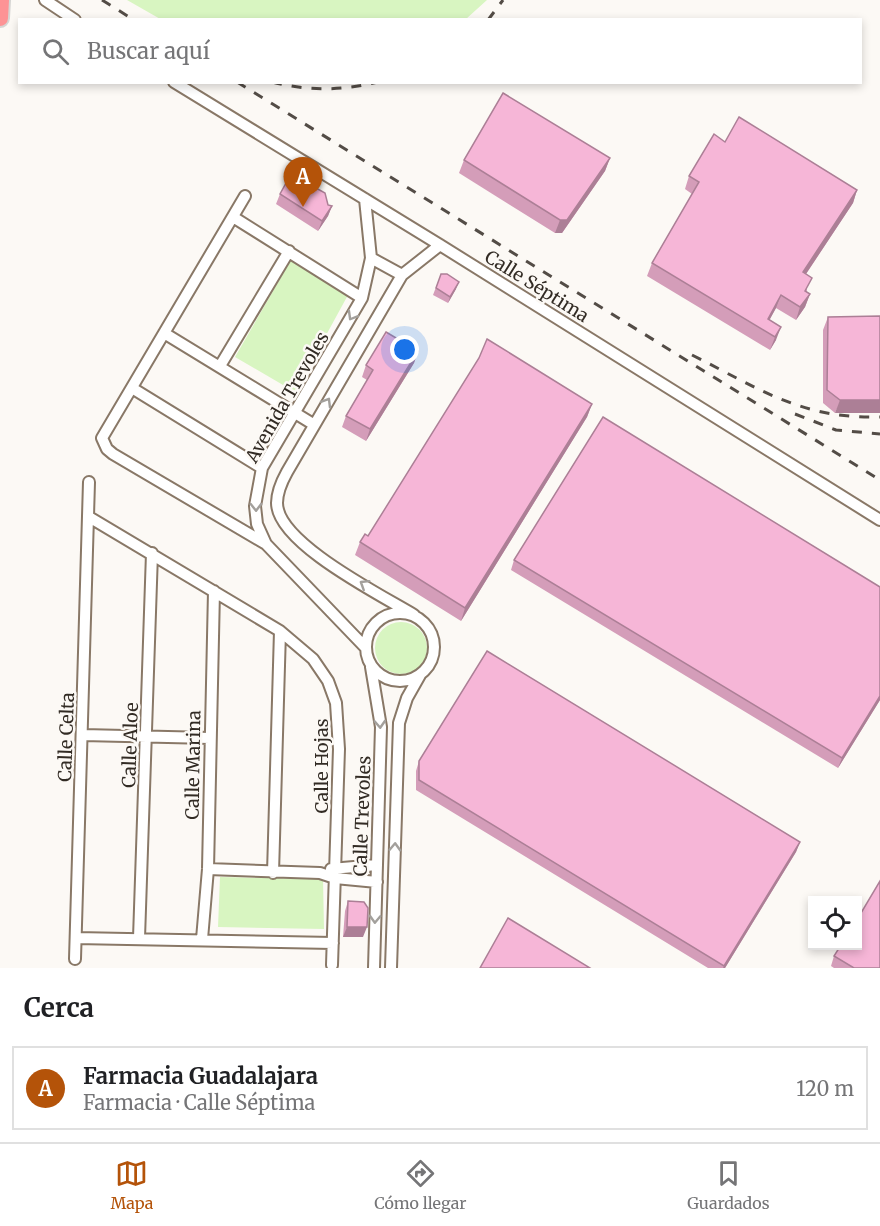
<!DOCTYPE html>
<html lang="es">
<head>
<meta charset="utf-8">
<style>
	body { margin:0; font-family:Merriweather,serif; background:#f6f6f6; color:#202124 }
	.controls { position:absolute; right:18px; bottom:18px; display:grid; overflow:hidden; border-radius:0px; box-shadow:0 3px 9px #0003 }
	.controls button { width:54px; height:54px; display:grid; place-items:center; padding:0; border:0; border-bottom:2px solid #e0e0e0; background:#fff; color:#202124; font:30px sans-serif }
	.you { position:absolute; left:405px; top:350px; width:21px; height:21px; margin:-15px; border:4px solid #fff; border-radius:50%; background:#1a73e8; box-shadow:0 0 0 9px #1a73e833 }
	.badge { display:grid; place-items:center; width:39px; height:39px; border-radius:50%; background:#b45309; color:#fff; font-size:20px; font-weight:700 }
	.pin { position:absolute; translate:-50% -50px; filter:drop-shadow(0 2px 3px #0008) }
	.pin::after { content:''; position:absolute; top:32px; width:21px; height:18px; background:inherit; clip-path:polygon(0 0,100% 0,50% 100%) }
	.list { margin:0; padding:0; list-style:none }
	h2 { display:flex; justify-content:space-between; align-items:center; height:78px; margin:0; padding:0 24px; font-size:26px }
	h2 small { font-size:20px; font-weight:400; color:#757577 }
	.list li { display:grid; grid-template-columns:39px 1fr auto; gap:18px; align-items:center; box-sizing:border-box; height:84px; margin:0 12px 12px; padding:0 12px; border:2px solid #e0e0e0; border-radius:0px }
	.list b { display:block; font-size:22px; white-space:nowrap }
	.list p { margin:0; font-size:20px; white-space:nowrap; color:#757577 }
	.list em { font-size:20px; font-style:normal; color:#757577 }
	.icon { flex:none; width:33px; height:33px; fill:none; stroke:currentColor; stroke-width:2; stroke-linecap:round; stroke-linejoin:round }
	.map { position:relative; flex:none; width:880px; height:968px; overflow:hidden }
	.search { position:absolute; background:#fff; box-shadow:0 3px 9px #0003; left:18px; right:18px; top:18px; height:66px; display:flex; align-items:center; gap:15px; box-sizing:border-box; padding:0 21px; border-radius:0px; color:#757577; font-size:22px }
	.sheet { height:174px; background:#fff }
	nav { display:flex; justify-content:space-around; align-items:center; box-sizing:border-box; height:84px; border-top:2px solid #e0e0e0; background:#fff; font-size:16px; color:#757577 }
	nav a { display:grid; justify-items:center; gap:3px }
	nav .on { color:#b45309 }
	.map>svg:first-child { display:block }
	.green { fill:#d8f5c1 }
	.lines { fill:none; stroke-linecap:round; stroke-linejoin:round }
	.minor-casing { stroke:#897867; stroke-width:14 }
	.highway-casing { stroke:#d6d5d3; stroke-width:20 }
	.minor { stroke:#fff; stroke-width:10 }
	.highway { stroke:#fd9395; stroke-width:16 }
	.rail { stroke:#534c46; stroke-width:3; stroke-dasharray:10 10; stroke-linecap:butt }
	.wall { fill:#d49db9 }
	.shaded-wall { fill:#ac7f96 }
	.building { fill:#f6b6d7; stroke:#ac7f96; stroke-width:1.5 }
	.oneway { stroke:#a3a09c }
	.labels { text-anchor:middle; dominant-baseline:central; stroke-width:5; stroke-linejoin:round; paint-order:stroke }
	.street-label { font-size:18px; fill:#322b24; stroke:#fcf9f5 }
</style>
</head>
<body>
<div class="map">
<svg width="880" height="968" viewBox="0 0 880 968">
	<rect width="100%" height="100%" fill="#fcf9f5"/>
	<path class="green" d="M127,0H487L466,19L162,20Z
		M291,260L348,295L295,392L235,357Z
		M375 648a26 26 0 1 1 52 0a26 26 0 1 1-52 0Z
		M220,877L323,879L324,929L218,927Z"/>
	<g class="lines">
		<g class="minor-casing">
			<path id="minor" d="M45,0L75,20
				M174,82L440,245L880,520
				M245,196L102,438L107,449L113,454L266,544
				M365,199L371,258L362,298L262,468L255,506L257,524L266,544L365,647
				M233,217L362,298
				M371,258L402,275
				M164,333L313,424
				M220,366L289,251
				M132,388L262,468
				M89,517L280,631L313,659L328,681L336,703L339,749L332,965
				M366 647a34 34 0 1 1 68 0a34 34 0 1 1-68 0Z
				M414,615C381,595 277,543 277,503C277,492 282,481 287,472L402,275L440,245
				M371,667L381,727L374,968
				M83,735L210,738
				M208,869L320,873L335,878L377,882
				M331,869L377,865
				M273,873L280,631
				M76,938L333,943
				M139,938L152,553
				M202,939L208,869L214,591
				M75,959L89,482
				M391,968L399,723L407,698L420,675"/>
		</g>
		<g class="highway-casing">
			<path id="highway" d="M0,18L1,0"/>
		</g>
		<use href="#minor" class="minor"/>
		<use href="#highway" class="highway"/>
		<path class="rail" d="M102,0L134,20
			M488,20L503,0
			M237,82L880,480
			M272,82C308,91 342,91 378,82
			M692,355C760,389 801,419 880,417
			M795,414L836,430L880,434"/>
	</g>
	<path class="wall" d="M725,142L857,190L853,203L806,274L807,292L810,294L805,307L796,320L776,308L769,320L776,340L770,350L647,276L652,263L692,194L685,189L689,176Z
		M610,158L605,171L562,233H555L459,173L464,160Z
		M280,194L328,205L332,206L328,216L318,231L276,204Z
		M441,274L456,289L448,303L433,295Z
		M880,316L835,413L823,403V330L828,317Z
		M418,351L414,363L366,441L342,427L346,416L367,380L362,377L366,365Z
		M592,404L587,417L461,621L355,555L360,542L368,536Z
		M514,560L880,587V700L838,768L511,570Z
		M419,761L800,842L796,852L725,968H708L416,790V771Z
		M348,901L363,937H343L345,911Z
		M834,956L880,968H834L831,966Z"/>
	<path class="shaded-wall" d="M610,158L605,171L562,233H555L560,220Z
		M857,190L853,203L798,286L803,272Z
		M332,206L328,216L318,231L322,221Z
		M459,282L456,289L448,303L450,297Z
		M810,294L805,307L796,320L800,307Z
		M781,295L776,308L763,332L768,319Z
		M781,327L776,340L770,350L775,337Z
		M418,351L414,363L366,441L370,429Z
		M840,400H880V413H835Z
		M592,404L587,417L461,621L465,608Z
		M880,696V700L838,768L842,758Z
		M800,842L796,852L725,968H723Z
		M347,927H367L363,937H343Z"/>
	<path class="building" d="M503,93L610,158L567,220H560L464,160Z
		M739,117L857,190L803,272L812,278L805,291L810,294L800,307L781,295L768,319L781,327L775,337L652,263L699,182L689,176L714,134L725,142Z
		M291,174L325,193L328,205L332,206L322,221L280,194Z
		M441,274H447L459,282L450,297L436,288Z
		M880,316V400H840L827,390L828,317Z
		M386,332L418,351L370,429L346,416L373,370L366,365Z
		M487,339L592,404L465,608L360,542L365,534L368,536L479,358Z
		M603,417L880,587V696L842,758L514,560Z
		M487,651L800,842L724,966L419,780V761Z
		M880,881V968H854L834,956L841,945H858V918Z
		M348,901L364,902L368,908L367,927H347Z
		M508,918L590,968H480Z"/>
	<defs><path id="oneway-chevron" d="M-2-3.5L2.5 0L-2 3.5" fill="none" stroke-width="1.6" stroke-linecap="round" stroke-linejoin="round" transform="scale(1.5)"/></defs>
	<g class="oneway">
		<use href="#oneway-chevron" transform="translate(352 316) rotate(120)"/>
		<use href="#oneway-chevron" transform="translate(327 402) rotate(-59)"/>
		<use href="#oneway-chevron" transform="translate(256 507) rotate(89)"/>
		<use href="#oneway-chevron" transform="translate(364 584) rotate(-148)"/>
		<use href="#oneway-chevron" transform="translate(380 724) rotate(87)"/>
		<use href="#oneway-chevron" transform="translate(395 847) rotate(-88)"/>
		<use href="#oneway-chevron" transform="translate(375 919) rotate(92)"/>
	</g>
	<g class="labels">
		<g class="street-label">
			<text transform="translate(537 286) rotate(32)">Calle Séptima</text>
			<text transform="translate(287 397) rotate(-60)">Avenida Trevoles</text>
			<text transform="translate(66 737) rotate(-88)">Calle Celta</text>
			<text transform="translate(130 745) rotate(-88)">Calle Aloe</text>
			<text transform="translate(193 765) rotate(-89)">Calle Marina</text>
			<text transform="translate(321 766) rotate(-90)">Calle Hojas</text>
			<text transform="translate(362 816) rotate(-88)">Calle Trevoles</text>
		</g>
	</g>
</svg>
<div class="controls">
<button><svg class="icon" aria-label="locate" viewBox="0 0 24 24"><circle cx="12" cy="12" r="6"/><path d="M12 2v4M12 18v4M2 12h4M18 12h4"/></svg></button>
</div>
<div class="you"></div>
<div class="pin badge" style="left:303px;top:207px">A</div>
<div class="search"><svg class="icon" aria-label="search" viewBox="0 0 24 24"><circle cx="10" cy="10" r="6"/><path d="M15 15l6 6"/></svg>Buscar aquí</div>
</div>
<section class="sheet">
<h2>Cerca<small></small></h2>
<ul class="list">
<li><span class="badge">A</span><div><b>Farmacia Guadalajara</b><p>Farmacia · Calle Séptima</p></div><em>120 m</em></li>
</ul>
</section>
<nav>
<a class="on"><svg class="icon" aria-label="map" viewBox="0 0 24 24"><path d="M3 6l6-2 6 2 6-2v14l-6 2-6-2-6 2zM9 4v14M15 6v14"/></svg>Mapa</a>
<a><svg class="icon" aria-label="directions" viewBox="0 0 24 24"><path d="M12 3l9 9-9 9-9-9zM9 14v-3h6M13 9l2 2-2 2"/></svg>Cómo llegar</a>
<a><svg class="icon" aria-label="saved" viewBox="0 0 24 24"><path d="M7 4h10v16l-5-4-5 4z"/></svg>Guardados</a>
</nav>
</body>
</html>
